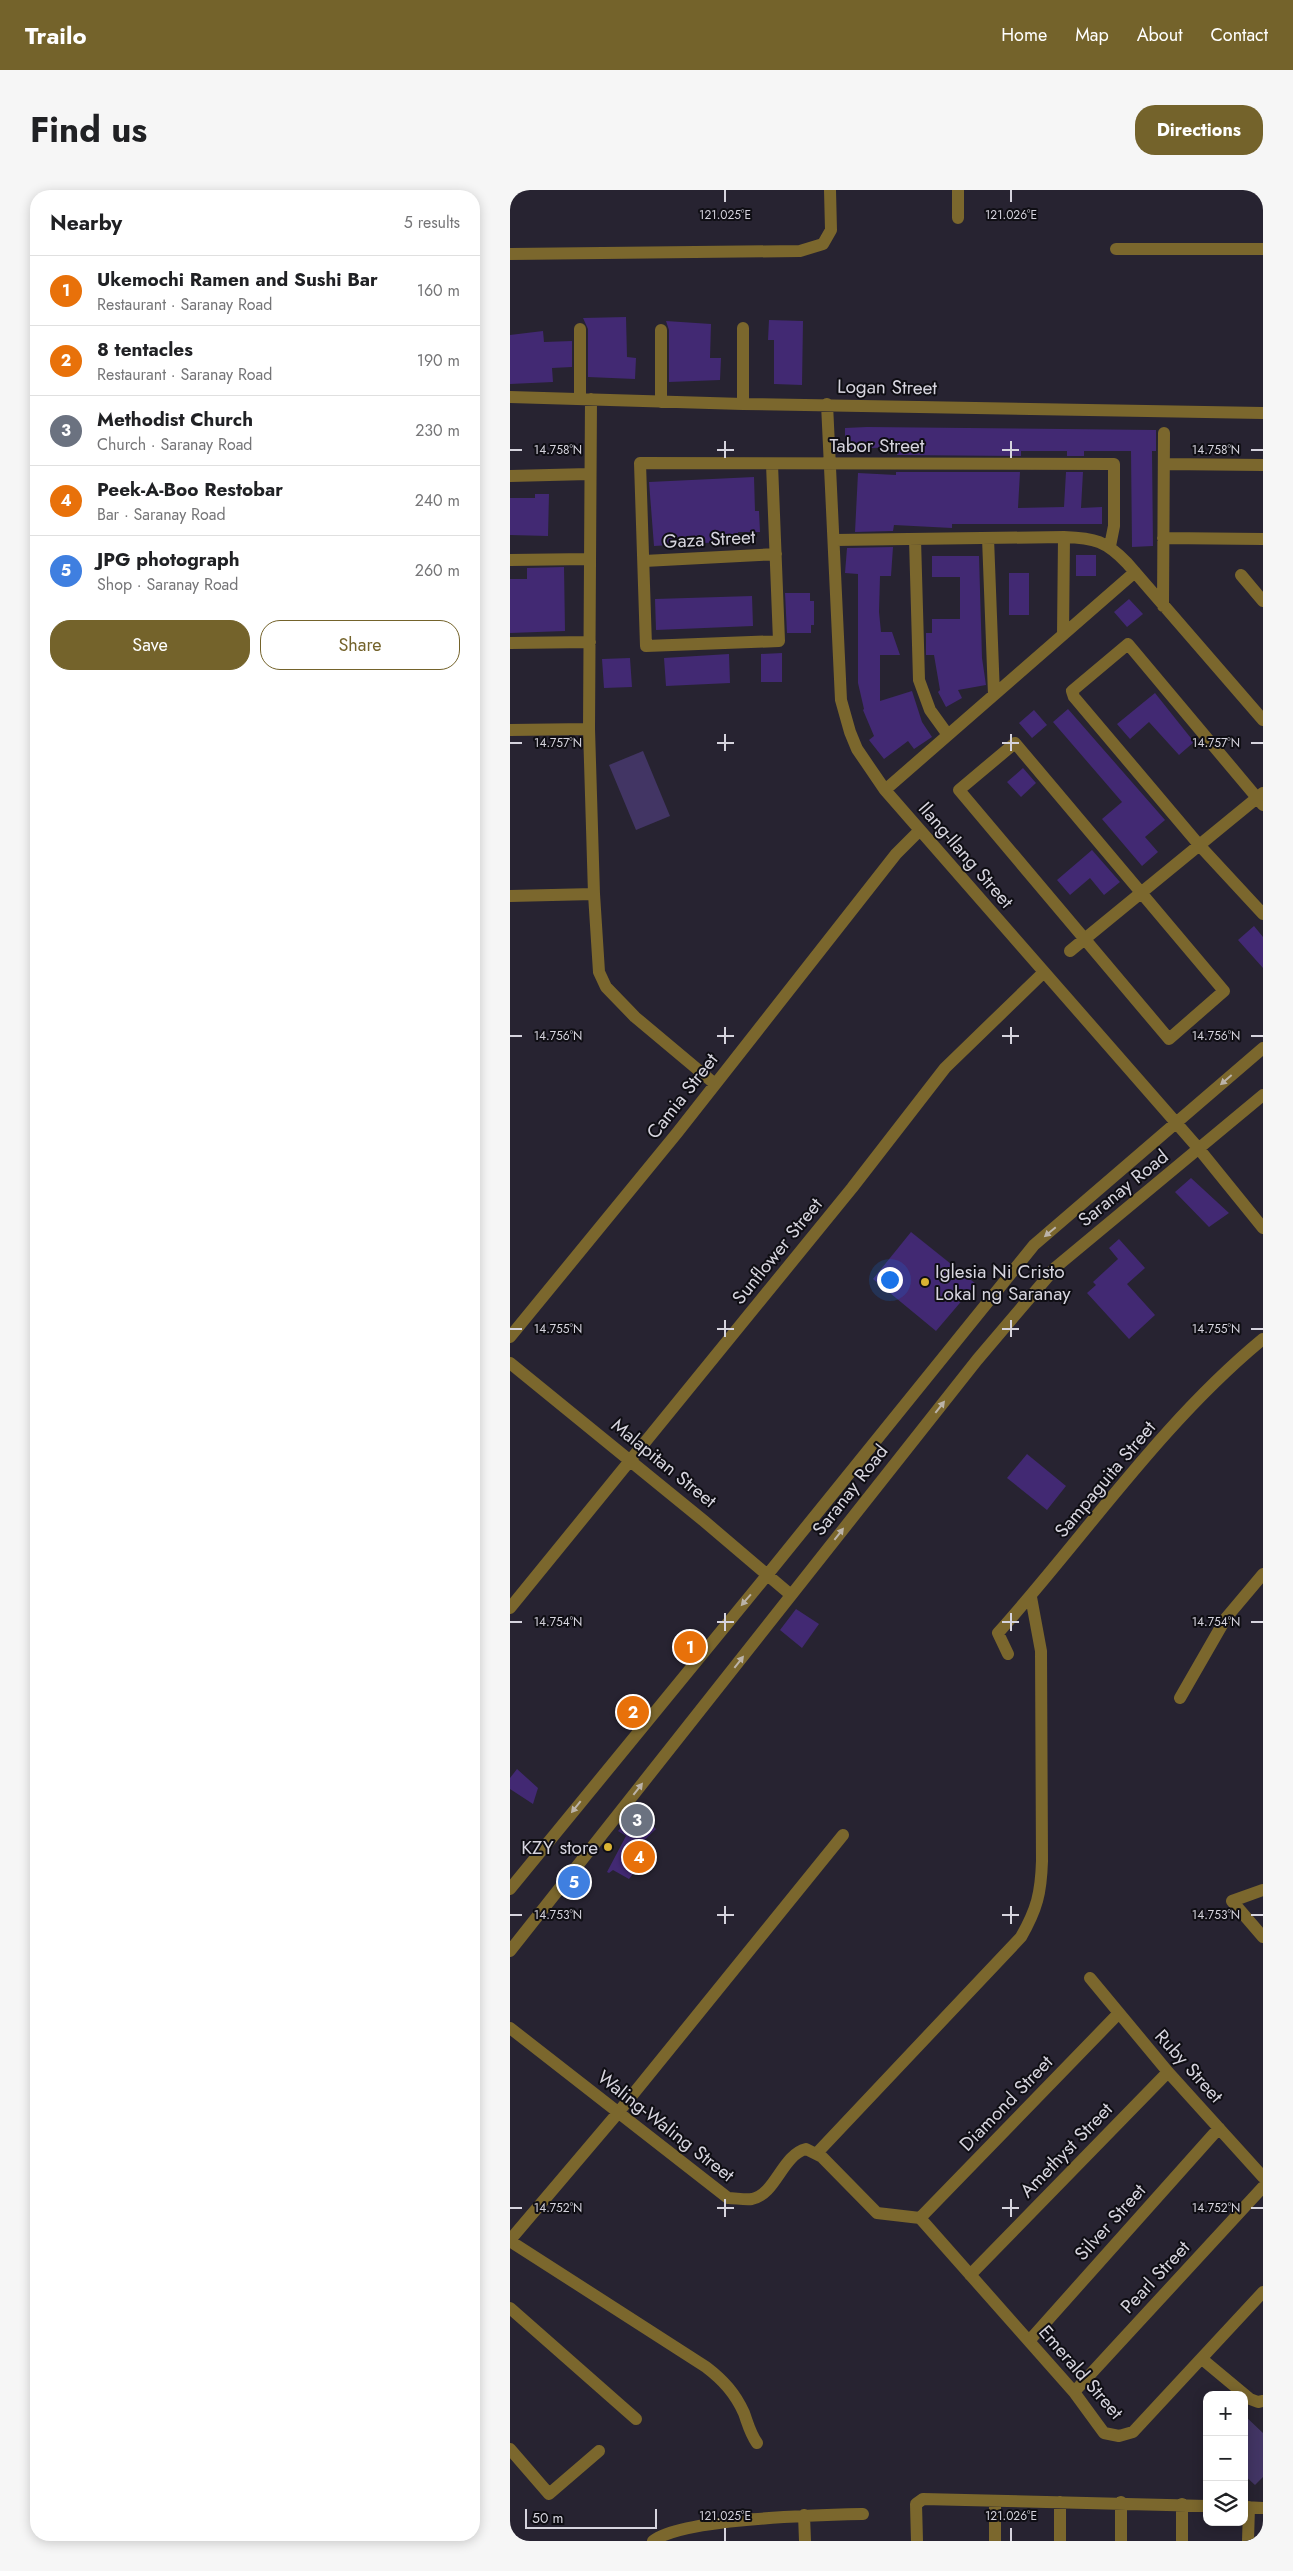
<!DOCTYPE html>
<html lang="en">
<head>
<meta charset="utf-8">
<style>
	body { margin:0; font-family:Jost,sans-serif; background:#f6f6f6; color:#202124 }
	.controls { position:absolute; right:15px; bottom:15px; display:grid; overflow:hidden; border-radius:10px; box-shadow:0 2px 12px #0003 }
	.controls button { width:45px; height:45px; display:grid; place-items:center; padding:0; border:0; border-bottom:1px solid #e0e0e0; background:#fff; color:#202124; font:25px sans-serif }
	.scale { position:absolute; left:15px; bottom:12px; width:132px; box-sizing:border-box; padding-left:5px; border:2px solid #d6d4de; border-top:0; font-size:14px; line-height:18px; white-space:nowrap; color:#d6d4de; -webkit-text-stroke:4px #0f0e14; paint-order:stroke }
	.you { position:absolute; left:379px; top:1089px; width:18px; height:18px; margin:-12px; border:4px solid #fff; border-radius:50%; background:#1a73e8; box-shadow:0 0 0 8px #1a73e833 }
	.badge { display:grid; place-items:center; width:32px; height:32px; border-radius:50%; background:#74632b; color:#fff; font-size:16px; font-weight:700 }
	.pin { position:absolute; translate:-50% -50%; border:2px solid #fff; box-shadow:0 1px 5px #0006 }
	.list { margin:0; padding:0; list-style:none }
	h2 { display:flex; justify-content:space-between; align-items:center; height:65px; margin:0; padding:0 20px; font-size:21px }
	h2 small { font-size:16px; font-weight:400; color:#757577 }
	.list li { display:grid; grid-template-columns:32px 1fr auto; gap:15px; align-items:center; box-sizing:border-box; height:70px; padding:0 20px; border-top:1px solid #e0e0e0 }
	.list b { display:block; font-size:19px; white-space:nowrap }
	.list p { margin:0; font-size:16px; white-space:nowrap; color:#757577 }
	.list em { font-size:16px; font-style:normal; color:#757577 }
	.actions { display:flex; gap:10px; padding:15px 20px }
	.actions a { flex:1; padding:11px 0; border:1px solid #74632b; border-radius:20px; text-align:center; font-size:18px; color:#74632b }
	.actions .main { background:#74632b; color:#fff }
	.icon { flex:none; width:28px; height:28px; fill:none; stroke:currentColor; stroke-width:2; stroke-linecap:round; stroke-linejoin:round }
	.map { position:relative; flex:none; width:753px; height:2351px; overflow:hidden; border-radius:20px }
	header { display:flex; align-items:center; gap:30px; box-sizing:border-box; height:70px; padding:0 25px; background:#74632b; color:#fff }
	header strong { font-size:24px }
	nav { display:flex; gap:28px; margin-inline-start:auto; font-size:18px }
	.intro { display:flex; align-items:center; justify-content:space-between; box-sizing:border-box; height:120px; padding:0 30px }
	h1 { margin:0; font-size:35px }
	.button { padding:12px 22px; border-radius:20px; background:#74632b; color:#fff; font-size:18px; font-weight:700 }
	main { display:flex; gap:30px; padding:0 30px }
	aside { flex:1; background:#fff; border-radius:20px; box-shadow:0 2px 12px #0003 }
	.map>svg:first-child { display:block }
	.green { fill:#423564 }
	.building { fill:#422973 }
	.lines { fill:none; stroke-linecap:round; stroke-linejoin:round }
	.minor { stroke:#7b672d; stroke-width:12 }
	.oneway { fill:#bbb3a9 }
	.ticks { fill:none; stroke:#d6d4de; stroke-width:2 }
	.poi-dot { fill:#dab333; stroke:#0f0e14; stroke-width:2 }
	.labels { text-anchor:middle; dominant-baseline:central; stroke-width:4; stroke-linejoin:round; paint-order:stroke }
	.street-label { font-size:19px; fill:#d6d4de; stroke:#0f0e14 }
	.poi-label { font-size:19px; fill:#d6d4de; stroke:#0f0e14; text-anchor:start }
	.ticks-label { font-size:12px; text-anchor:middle; fill:#d6d4de; stroke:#0f0e14; stroke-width:4; stroke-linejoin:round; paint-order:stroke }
</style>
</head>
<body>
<header>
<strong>Trailo</strong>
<nav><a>Home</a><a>Map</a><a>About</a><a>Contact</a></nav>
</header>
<div class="intro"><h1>Find us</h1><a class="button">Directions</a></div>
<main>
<aside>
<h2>Nearby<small>5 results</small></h2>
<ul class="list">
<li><span class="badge" style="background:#e8710a">1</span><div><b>Ukemochi Ramen and Sushi Bar</b><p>Restaurant · Saranay Road</p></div><em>160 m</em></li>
<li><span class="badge" style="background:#e8710a">2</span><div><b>8 tentacles</b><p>Restaurant · Saranay Road</p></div><em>190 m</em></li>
<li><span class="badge" style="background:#6b7280">3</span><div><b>Methodist Church</b><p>Church · Saranay Road</p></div><em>230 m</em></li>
<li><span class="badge" style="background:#e8710a">4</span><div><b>Peek-A-Boo Restobar</b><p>Bar · Saranay Road</p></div><em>240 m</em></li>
<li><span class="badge" style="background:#3f7fe0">5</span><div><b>JPG photograph</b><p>Shop · Saranay Road</p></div><em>260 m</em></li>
</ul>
<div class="actions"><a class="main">Save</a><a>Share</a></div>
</aside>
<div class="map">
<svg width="753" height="2351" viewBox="0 0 753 2351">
	<rect width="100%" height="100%" fill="#272331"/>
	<path class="green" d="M133,561L160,626L126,640L99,575Z
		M734,2225L753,2243V2287L745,2295L734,2285Z"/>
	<path class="building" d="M116,127L117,167L126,168L125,189L78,187V139L73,128Z
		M259,130L293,131L292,195L264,194V150H258Z
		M156,131L201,134L200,168H211L210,190L159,192V140Z
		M33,141L34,152L62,151V177L42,178L43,192L0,194V145Z
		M357,237L646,240V261H642L643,356L622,357L621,261H574V266H557V261H511V266L387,265L388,257L335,259V238Z
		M386,282H510L508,318L554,317L556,282H573L571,318L592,317V334H442V338L384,335L383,341L345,342L348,283L386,285Z
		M244,287L245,321H249L250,342H228V351L144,356L139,292Z
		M25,304H39L38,346L0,345V308H25Z
		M383,357L381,386H370L369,422L371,442H382L390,465H370V511L402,501L412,532L422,547L404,559L398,551L374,569L359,550L364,546L353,520L354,519L348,493V384L335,383L337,358Z
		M566,365H586V386H566Z
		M422,366H469L472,468L476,495L448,500L452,508L436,517L428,502L430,500L424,465H416V443H422V429H450V387H422Z
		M54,377L55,441L0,443V389H17V378Z
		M499,383H519V425H499Z
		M275,403H300V411H304V435H301V443H277Z
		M242,406L243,436L146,440L145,409Z
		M619,409L633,424L617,437L604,422Z
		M272,463V492H251V464Z
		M219,464L220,493L156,496L154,468Z
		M120,468L122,497L94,498L92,469Z
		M645,503L684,552L669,565L639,532L620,549L607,534Z
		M558,519L655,630L635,647L648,662L632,676L592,629L612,612L543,532Z
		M524,520L537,535L522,548L509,533Z
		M513,578L526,593L511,607L497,592Z
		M582,660L610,692L594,705L580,688L560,705L547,690Z
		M744,736L753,747V778L728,750Z
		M681,988L719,1023L699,1037L665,1002Z
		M401,1042L466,1094L426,1141L363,1089Z
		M609,1049L635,1078L617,1094L645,1125L619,1149L577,1103L586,1095L583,1092L608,1069L599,1058Z
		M517,1264L556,1296L537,1320L497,1288Z
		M286,1419L309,1434L292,1458L270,1440Z
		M7,1579L28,1598L23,1614L0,1599V1588Z
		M126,1620L146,1639L120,1664L132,1672L119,1689L103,1680L99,1683L97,1682L116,1646L108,1641Z"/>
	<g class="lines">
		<path class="minor" d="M448,28V0
			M606,59H753
			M0,64L290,61L313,54L321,40L320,0
			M233,138V214
			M151,140V212
			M0,207L233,214L753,223
			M70,207V139
			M81,209L79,539L84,704L89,782L96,797L125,827L205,894
			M317,214L331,510L340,542L347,559L375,600L689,959L753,1038
			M262,274L269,451L136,456L130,273L604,274V336L600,356
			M654,274L753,275
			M0,286L79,284
			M478,348L484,505
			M653,348L753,349
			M405,349L409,490L420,520L438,545
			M325,350L554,347C585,348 596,351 617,373L753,530
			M0,370L80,369
			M134,371L266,364
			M731,385L753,411
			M653,416L654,243
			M553,445L554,347
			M0,453L80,452
			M0,540L79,539
			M505,553L714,801L659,849L449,600Z
			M375,600L625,382
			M753,615L618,454L562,501L564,507L690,656L753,724
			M0,706L84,704
			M560,761L753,603
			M0,1147L167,943L386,664L410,640
			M0,1173L194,1331L281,1405
			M0,1418L342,998L435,878L533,783
			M498,1464L488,1443C575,1346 651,1233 753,1149
			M670,1508L716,1428L753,1384
			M0,1699L258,1384L524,1055L753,858
			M753,1700L722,1711L753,1747
			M0,1761L467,1170L546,1077L753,905
			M580,1788L658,1882L753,1987
			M0,1838L218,2008C225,2008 235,2010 242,2009C266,2004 272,1965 296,1959L312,1967L367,2023L410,2028
			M307,1963L511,1747C527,1719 531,1703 532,1671L531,1461L521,1407
			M410,2028L564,2202L594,2243L609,2246L623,2242L753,2102
			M410,2028L608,1824
			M0,2050L107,1924L333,1645
			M0,2051L196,2177C213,2190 225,2203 234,2223C238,2234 240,2243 247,2253
			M460,2085L658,1882
			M0,2118L126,2229
			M519,2151L709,1938
			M692,2169L740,2209L748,2212L753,2211
			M564,2202L753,1997
			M0,2259L39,2304L89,2261
			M672,2314V2351
			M734,2317L753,2318
			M294,2325L295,2351
			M143,2351C174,2328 310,2325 353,2324
			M407,2351L406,2314L413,2309L697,2316
			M485,2351V2311
			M550,2351V2312
			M611,2351V2312
			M738,2351L739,2317"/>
	</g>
	<defs><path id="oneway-solid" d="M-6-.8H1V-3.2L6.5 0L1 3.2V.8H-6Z" transform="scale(1.25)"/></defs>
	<g class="oneway">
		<use href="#oneway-solid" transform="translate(716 890) rotate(139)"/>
		<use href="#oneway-solid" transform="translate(540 1042) rotate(140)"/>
		<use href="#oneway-solid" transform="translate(430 1217) rotate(-52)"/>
		<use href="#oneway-solid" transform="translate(329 1344) rotate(-52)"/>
		<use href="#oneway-solid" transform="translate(236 1410) rotate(131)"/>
		<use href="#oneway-solid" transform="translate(229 1472) rotate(-52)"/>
		<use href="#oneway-solid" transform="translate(128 1599) rotate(-52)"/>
		<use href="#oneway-solid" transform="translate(66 1617) rotate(129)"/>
	</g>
	<path class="ticks" d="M215,0V12M501,0V12M215,251V268M501,251V268M0,260H12M207,260H224M492,260H509M741,260H753M215,544V561M501,544V561M0,553H12M207,553H224M492,553H509M741,553H753M215,837V854M501,837V854M0,846H12M207,846H224M492,846H509M741,846H753M215,1130V1147M501,1130V1147M0,1139H12M207,1139H224M492,1139H509M741,1139H753M215,1423V1441M501,1423V1441M0,1432H12M207,1432H224M492,1432H509M741,1432H753M215,1716V1734M501,1716V1734M0,1725H12M207,1725H224M492,1725H509M741,1725H753M215,2009V2027M501,2009V2027M0,2018H12M207,2018H224M492,2018H509M741,2018H753M215,2338V2351M501,2338V2351"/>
	<g class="poi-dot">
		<circle cx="415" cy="1092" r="5"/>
		<circle cx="98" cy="1657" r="5"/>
	</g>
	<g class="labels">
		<g class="street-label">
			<text transform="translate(377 197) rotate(1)">Logan Street</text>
			<text x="367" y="255">Tabor Street</text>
			<text transform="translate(199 349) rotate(-3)">Gaza Street</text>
			<text transform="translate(456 665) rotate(49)">Ilang-Ilang Street</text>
			<text transform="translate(172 906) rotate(-52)">Camia Street</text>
			<text transform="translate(613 998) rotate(-39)">Saranay Road</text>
			<text transform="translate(267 1061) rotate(-51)">Sunflower Street</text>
			<text transform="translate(154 1273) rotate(39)">Malapitan Street</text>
			<text transform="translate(595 1289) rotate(-50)">Sampaguita Street</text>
			<text transform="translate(340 1300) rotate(-52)">Saranay Road</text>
			<text transform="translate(679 1876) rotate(48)">Ruby Street</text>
			<text transform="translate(496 1913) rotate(-46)">Diamond Street</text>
			<text transform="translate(156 1936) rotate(38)">Waling-Waling Street</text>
			<text transform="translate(556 1960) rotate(-46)">Amethyst Street</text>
			<text transform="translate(600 2032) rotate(-48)">Silver Street</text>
			<text transform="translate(645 2087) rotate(-47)">Pearl Street</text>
			<text transform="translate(571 2182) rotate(49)">Emerald Street</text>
		</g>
		<g class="poi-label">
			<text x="425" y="1081">Iglesia Ni Cristo<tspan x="425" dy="22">Lokal ng Saranay</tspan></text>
			<text x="88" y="1657" text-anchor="end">KZY store</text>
		</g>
	</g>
	<g class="ticks-label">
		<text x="215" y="29">121.025°E</text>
		<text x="501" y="29">121.026°E</text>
		<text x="48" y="264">14.758°N</text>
		<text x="706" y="264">14.758°N</text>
		<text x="48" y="557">14.757°N</text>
		<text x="706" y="557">14.757°N</text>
		<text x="48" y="850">14.756°N</text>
		<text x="706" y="850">14.756°N</text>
		<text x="48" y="1143">14.755°N</text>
		<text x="706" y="1143">14.755°N</text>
		<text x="48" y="1436">14.754°N</text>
		<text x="706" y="1436">14.754°N</text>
		<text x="48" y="1729">14.753°N</text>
		<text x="706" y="1729">14.753°N</text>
		<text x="48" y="2022">14.752°N</text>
		<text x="706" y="2022">14.752°N</text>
		<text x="215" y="2330">121.025°E</text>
		<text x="501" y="2330">121.026°E</text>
	</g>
</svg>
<div class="controls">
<button>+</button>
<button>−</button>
<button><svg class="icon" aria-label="layers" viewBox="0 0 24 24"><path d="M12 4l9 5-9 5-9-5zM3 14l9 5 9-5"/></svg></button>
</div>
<div class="scale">50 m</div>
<div class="you"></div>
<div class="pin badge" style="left:180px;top:1457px;background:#e8710a">1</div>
<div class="pin badge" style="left:123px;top:1522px;background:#e8710a">2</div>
<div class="pin badge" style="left:127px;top:1630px;background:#6b7280">3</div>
<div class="pin badge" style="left:129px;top:1667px;background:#e8710a">4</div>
<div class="pin badge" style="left:64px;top:1692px;background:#3f7fe0">5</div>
</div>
</main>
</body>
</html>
